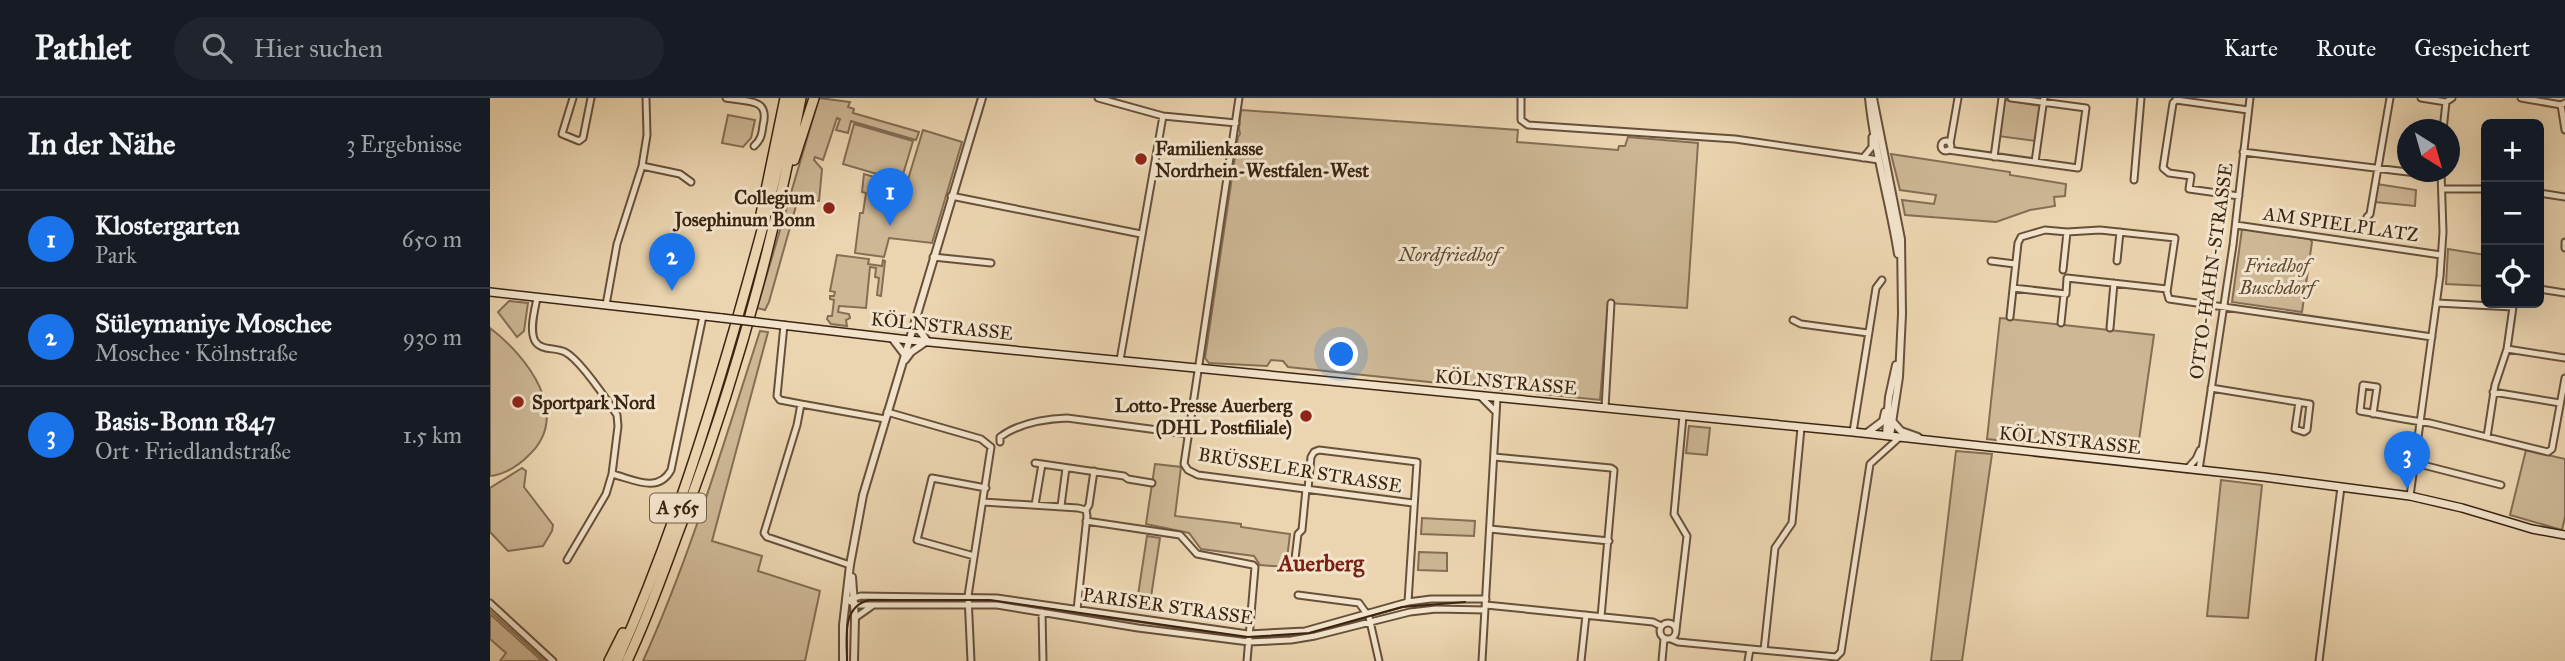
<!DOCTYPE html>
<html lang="de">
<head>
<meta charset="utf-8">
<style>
	body { margin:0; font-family:"IM FELL Great Primer",serif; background:#20242c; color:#f1f3f6 }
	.controls { position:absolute; right:21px; top:21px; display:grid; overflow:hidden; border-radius:10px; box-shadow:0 7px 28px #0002 }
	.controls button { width:63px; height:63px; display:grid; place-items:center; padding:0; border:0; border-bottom:2px solid #363941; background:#171b24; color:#f1f3f6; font:35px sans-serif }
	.compass { position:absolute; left:1907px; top:21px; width:63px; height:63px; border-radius:50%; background:#171b24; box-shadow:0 7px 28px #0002; rotate:143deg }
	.you { position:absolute; left:852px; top:257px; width:24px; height:24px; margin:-18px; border:5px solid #fff; border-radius:50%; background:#1a73e8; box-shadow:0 0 0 10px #1a73e833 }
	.badge { display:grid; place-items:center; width:46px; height:46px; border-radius:50%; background:#1a73e8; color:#fff; font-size:23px; font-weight:700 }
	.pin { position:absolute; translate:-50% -58px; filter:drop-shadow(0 2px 4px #0008) }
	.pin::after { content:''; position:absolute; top:37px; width:24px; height:21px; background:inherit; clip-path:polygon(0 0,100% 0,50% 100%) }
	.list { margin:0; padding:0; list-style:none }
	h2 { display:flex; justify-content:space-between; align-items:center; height:91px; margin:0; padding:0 28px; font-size:30px }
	h2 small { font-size:23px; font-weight:400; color:#9ea1a6 }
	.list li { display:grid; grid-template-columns:46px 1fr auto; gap:21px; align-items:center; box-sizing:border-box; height:98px; padding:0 28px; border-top:2px solid #363941 }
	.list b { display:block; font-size:26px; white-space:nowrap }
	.list p { margin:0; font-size:23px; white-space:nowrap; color:#9ea1a6 }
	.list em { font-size:23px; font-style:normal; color:#9ea1a6 }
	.icon { flex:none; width:38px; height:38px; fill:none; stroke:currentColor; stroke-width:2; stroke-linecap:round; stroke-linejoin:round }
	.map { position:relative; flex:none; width:2075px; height:563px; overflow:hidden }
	header { display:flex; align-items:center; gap:42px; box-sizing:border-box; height:98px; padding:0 35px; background:#171b24; border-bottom:2px solid #363941 }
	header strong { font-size:33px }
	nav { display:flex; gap:38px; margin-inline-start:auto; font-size:24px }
	.search { width:490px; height:63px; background:#20242c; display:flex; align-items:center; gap:18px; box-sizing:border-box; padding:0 24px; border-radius:38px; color:#9ea1a6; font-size:26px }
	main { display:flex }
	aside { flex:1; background:#171b24 }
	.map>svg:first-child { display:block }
	.green { fill:#cdb795; stroke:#846e54; stroke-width:2 }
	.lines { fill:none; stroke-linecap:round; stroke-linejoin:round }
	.stream { stroke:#816a50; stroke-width:2 }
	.minor-casing { stroke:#67503a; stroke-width:9 }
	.tertiary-casing { stroke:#67503a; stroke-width:10 }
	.secondary-casing { stroke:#3b2412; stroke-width:10 }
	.motorway-casing { stroke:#3b2412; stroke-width:12 }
	.minor { stroke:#f2e4cc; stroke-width:5 }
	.tertiary { stroke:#f2e4cc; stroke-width:6 }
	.secondary { stroke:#f2e4cc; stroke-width:7 }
	.motorway { stroke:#ebd5b0; stroke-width:9 }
	.tram { stroke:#3b2412; stroke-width:2 }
	.secondary-bridge-casing { stroke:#3b2412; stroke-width:10; stroke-linecap:butt }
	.secondary-bridge { stroke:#f2e4cc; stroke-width:7 }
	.poi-dot { fill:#8f2418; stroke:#f2e4cc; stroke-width:2.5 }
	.labels { text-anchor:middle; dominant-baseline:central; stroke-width:6; stroke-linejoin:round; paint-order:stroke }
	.shield { fill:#f2e4cc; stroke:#725e4a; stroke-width:2 }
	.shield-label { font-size:18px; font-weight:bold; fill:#3b2412 }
	.poi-label { font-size:19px; font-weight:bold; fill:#3b2412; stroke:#f2e4cc; text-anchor:start }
	.street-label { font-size:19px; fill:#3b2412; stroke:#f2e4cc }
	.park-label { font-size:19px; font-style:italic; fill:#604933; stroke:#f2e4cc }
	.quarter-label { font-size:23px; font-weight:bold; fill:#7a1f14; stroke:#f2e4cc }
</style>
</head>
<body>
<header>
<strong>Pathlet</strong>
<div class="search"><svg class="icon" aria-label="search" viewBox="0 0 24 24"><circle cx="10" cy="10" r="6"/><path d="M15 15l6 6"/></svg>Hier suchen</div>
<nav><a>Karte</a><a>Route</a><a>Gespeichert</a></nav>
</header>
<main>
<aside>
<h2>In der Nähe<small>3 Ergebnisse</small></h2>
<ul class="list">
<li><span class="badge">1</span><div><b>Klostergarten</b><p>Park</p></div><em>650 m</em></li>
<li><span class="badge">2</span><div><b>Süleymaniye Moschee</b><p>Moschee · Kölnstraße</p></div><em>930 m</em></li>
<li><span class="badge">3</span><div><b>Basis-Bonn 1847</b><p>Ort · Friedlandstraße</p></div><em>1.5 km</em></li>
</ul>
</aside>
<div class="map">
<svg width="2075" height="563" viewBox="0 0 2075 563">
	<rect width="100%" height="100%" fill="#ebd5b0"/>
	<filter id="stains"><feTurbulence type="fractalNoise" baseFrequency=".00286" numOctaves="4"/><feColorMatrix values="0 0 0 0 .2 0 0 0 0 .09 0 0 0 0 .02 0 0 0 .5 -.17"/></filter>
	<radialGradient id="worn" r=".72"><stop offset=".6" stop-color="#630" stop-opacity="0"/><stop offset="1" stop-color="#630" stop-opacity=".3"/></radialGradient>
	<path class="green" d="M329,0L360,4L358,9L364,11L363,15L429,34L426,42L361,23L358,35L346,32L350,21L347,20L333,62L325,59L324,62L332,71L329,103L314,102L306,108L279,204L275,212L267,210Z
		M1517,2L1550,8L1546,43L1508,38L1514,3Z
		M751,12L1028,32L1027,44L1128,52L1129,48H1135L1138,39L1208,45L1197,210L1118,205L1110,302L798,269L793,263L781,262L777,268L719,265L715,260L748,39L750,36L749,30Z
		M238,17L265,22L261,40L253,49L232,45Z
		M364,26L423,43L411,83L353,66Z
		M433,32L472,44L442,145L399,140L394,159L365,155L370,115H373L376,95L372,94L374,76L416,88Z
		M1401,56L1520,74V77L1576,86L1575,98L1564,99L1565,108L1540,112L1506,124L1415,117L1412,102L1444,106L1446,97L1410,92Z
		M1887,86L1926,92L1925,108L1885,104Z
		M1752,131L1820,141L1822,144L1812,214L1742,204Z
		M1958,151L1996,157V188L1956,186Z
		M347,157L379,161L378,166L392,168L393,162L395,163L391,198L387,197L389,180L385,179L386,170L380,169L376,210L349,208L348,214L359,216L360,220L356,222L357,228L341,226L337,221L338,218H342L344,202L340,201V198H344L345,194L340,193Z
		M19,203L38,205L34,233L27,239L8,214Z
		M1510,220L1664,237L1647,356L1497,341Z
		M0,230C37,258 83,317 38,358C27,369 15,376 0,378Z
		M270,233L278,234L222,443L272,458L268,473L330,493L315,563H153C201,457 234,344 270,233Z
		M1199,328L1220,330L1217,357L1196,355Z
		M2036,352L2075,361V419L2072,432L2020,417Z
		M1466,353L1502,356L1472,563H1441Z
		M665,366L691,369L685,418L751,426V429L800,436L796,469L770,467L764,458L711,451L699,435L656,426Z
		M32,370L36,373L34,389L63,427L62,433L53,448L18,453L0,434V390Z
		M1731,382L1772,387L1758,520L1717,518Z
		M932,420L985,423L984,438L931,436Z
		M657,438L670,440L659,512L646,510Z
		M929,454L957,455V473L928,472Z
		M0,516L52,563H10L16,555L0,541Z"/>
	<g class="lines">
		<path class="stream" d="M0,513L55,563"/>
		<g class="minor-casing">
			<path id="minor" d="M83,0L72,36L89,43L93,40L101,0
				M236,0C258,4 280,0 273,27C272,36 271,42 264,48
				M608,0L673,18L746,25
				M749,0L694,366L698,372L708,377L923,405
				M1031,0V22L1038,27L1245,41L1389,62
				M1931,0L1956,4L1962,0
				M2031,0L2071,7L2075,5
				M2071,7L2075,32
				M1953,32L1956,4
				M1451 48a5 5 0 1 1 10 0a5 5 0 1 1-10 0Z
				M1460,46L1468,0
				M1458,52L1588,70L1596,10L1521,0
				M1753,54L1951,78
				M1504,59L1512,0
				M1373,60L1382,49V39
				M1545,64L1554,0
				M152,68L190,76L201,84
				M1644,82L1651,0
				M1952,91H1996
				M2049,95L2075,99
				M461,98L651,136
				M1749,98L1699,91L1701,78L1679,75L1673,70L1683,5L1686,2L1758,12
				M1877,119L1880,116L1900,0
				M1746,127L1951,157
				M2075,144V150
				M443,159L501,165
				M1501,163L1525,166
				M1627,163L1630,134
				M1573,172L1577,134
				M1523,190L1576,196L1577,180L1677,191
				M2049,191L2075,195
				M47,200C45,211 39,232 45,243C51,253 65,249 75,254C89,261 117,302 127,317L128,328L122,376C143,381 168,396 181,372L213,218
				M1947,205L2023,209L2024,205
				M116,207L127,146L152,68L157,37L156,0
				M1520,219L1528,145L1531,139L1555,132L1577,134L1610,132L1685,140L1677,194L1679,201L1942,239
				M1303,222L1311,226L1378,235
				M1571,225L1574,196
				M294,227L287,298L290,302L311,306L307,327L274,435L277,439L360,467
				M1620,230L1624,185
				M2017,251L2075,260
				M630,262L673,18
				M1721,290L1820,306L1817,332L1814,334L1805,331L1809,304
				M2003,294L2070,305
				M990,298L1005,313
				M311,306L395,321
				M1115,310L1121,205
				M397,314L491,341L501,349L478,498L481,563
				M1883,316L1887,289L1873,287L1870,313C1893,317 1916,322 1940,325L2058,354L2062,351L2075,280
				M1363,334L1386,190L1392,182
				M1997,339L2005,287L2017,251L2023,209
				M510,344V339C529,325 553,321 577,320L698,336
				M1004,359L1121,370L1124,372L1111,519
				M545,365L634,378L638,381L662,385
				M1925,365L2011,387
				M1697,371L1706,361L1710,352
				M1709,372L1743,147L1760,0
				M818,391L821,359L824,354L829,352L927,364L918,504
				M1920,398L1950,178L1953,134L1951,74
				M493,404L588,410L596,412
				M545,407L552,366
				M571,408L576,370
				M596,423L690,437L707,456L763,467L765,469L757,563
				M1000,431L1119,443
				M484,458L427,442L442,380L496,390
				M77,462L116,396L122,376
				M804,469L808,436L812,432L816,391
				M808,497L869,505L879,519L889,563
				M0,505L63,563
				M996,507L1163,524L1171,528
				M587,512L597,418L596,412L599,407L604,373
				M995,512L946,511L920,514L825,538L801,542L759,544L648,530L507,507H367L357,502L371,498L507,500L758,536L815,533L918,504L941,501H996
				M552,514L553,563
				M365,520L382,508
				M1170 533a8 8 0 1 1 16 0a8 8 0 1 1-16 0Z
				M1186,532L1197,438L1184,416L1193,318
				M1181,541L1188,544L1346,559
				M1274,552L1285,450L1302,425L1311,330
				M1346,559L1351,554L1380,366L1410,339
				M992,563L1007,300
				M1091,563L1096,517
				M1172,563L1174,541
				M1258,563L1260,551
				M1829,563L1851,389"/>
		</g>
		<g class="tertiary-casing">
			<path id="tertiary" d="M1379,0C1384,53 1400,104 1408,156
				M1383,0L1411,141L1412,216L1409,279L1400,338
				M402,240L415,257
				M415,262L421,254L437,243L425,226
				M1403,324L1411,333L1428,339
				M1377,335L1393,323L1395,314
				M1396,337L1399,299L1406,267
				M362,479L365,520L364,563
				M353,563V527L360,467L373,397L492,0"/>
		</g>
		<g class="secondary-casing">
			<path id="secondary" d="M0,194L232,220
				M266,224L419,242L1363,334L1774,379L1920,398L1972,410L2042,431L2075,437"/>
		</g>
		<g class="motorway-casing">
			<path id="motorway" d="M304,62L324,0
				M271,116L295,0
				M119,563L133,535
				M127,563C175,456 211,345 244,232C266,155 288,79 302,0
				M137,563C157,521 172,478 188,435C242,294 283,148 311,0"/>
		</g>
		<use href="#minor" class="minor"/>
		<use href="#tertiary" class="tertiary"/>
		<use href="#secondary" class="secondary"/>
		<use href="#motorway" class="motorway"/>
		<path class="tram" d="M357,563C357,541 351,509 379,502H500L758,539L819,535L912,509L975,504"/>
		<g class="secondary-bridge-casing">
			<path id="secondary-bridge" d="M232,220L266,224"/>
		</g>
		<use href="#secondary-bridge" class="secondary-bridge"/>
	</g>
	<g class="poi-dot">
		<circle cx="651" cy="61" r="7"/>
		<circle cx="339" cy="110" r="7"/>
		<circle cx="28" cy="304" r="7"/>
		<circle cx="816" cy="318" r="7"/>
	</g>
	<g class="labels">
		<rect class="shield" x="160" y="395.5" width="56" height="29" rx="5"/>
		<g class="shield-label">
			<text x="188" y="410">A 565</text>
		</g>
		<g class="poi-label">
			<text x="665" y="50">Familienkasse<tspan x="665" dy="22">Nordrhein-Westfalen-West</tspan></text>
			<text x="325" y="99" text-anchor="end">Collegium<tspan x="325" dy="22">Josephinum Bonn</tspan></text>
			<text x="42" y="304">Sportpark Nord</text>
			<text x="802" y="307" text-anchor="end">Lotto-Presse Auerberg<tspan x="802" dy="22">(DHL Postfiliale)</tspan></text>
		</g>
		<g class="street-label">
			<text transform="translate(1851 126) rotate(8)">AM SPIELPLATZ</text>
			<text transform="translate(1721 173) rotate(-82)">OTTO-HAHN-STRASSE</text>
			<text transform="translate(452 228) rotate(6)">KÖLNSTRASSE</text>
			<text transform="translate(1016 284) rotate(5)">KÖLNSTRASSE</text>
			<text transform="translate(1580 342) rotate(6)">KÖLNSTRASSE</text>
			<text transform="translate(810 372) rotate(9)">BRÜSSELER STRASSE</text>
			<text transform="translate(678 508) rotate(8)">PARISER STRASSE</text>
		</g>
		<g class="park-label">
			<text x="959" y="156">Nordfriedhof</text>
			<text x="1787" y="167">Friedhof<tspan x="1787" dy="22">Buschdorf</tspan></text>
		</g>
		<g class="quarter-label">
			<text x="831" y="465">Auerberg</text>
		</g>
	</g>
	<rect width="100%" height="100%" filter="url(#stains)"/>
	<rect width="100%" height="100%" fill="url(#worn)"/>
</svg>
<div class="controls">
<button>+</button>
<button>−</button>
<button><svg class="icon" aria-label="locate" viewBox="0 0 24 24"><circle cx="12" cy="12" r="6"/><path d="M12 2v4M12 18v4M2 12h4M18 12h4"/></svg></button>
</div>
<svg class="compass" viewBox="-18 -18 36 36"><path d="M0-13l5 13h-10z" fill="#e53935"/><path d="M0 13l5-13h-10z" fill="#9ea1a6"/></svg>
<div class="you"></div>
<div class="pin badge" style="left:400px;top:128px">1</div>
<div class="pin badge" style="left:182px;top:193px">2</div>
<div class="pin badge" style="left:1917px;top:391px">3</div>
</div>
</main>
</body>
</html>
